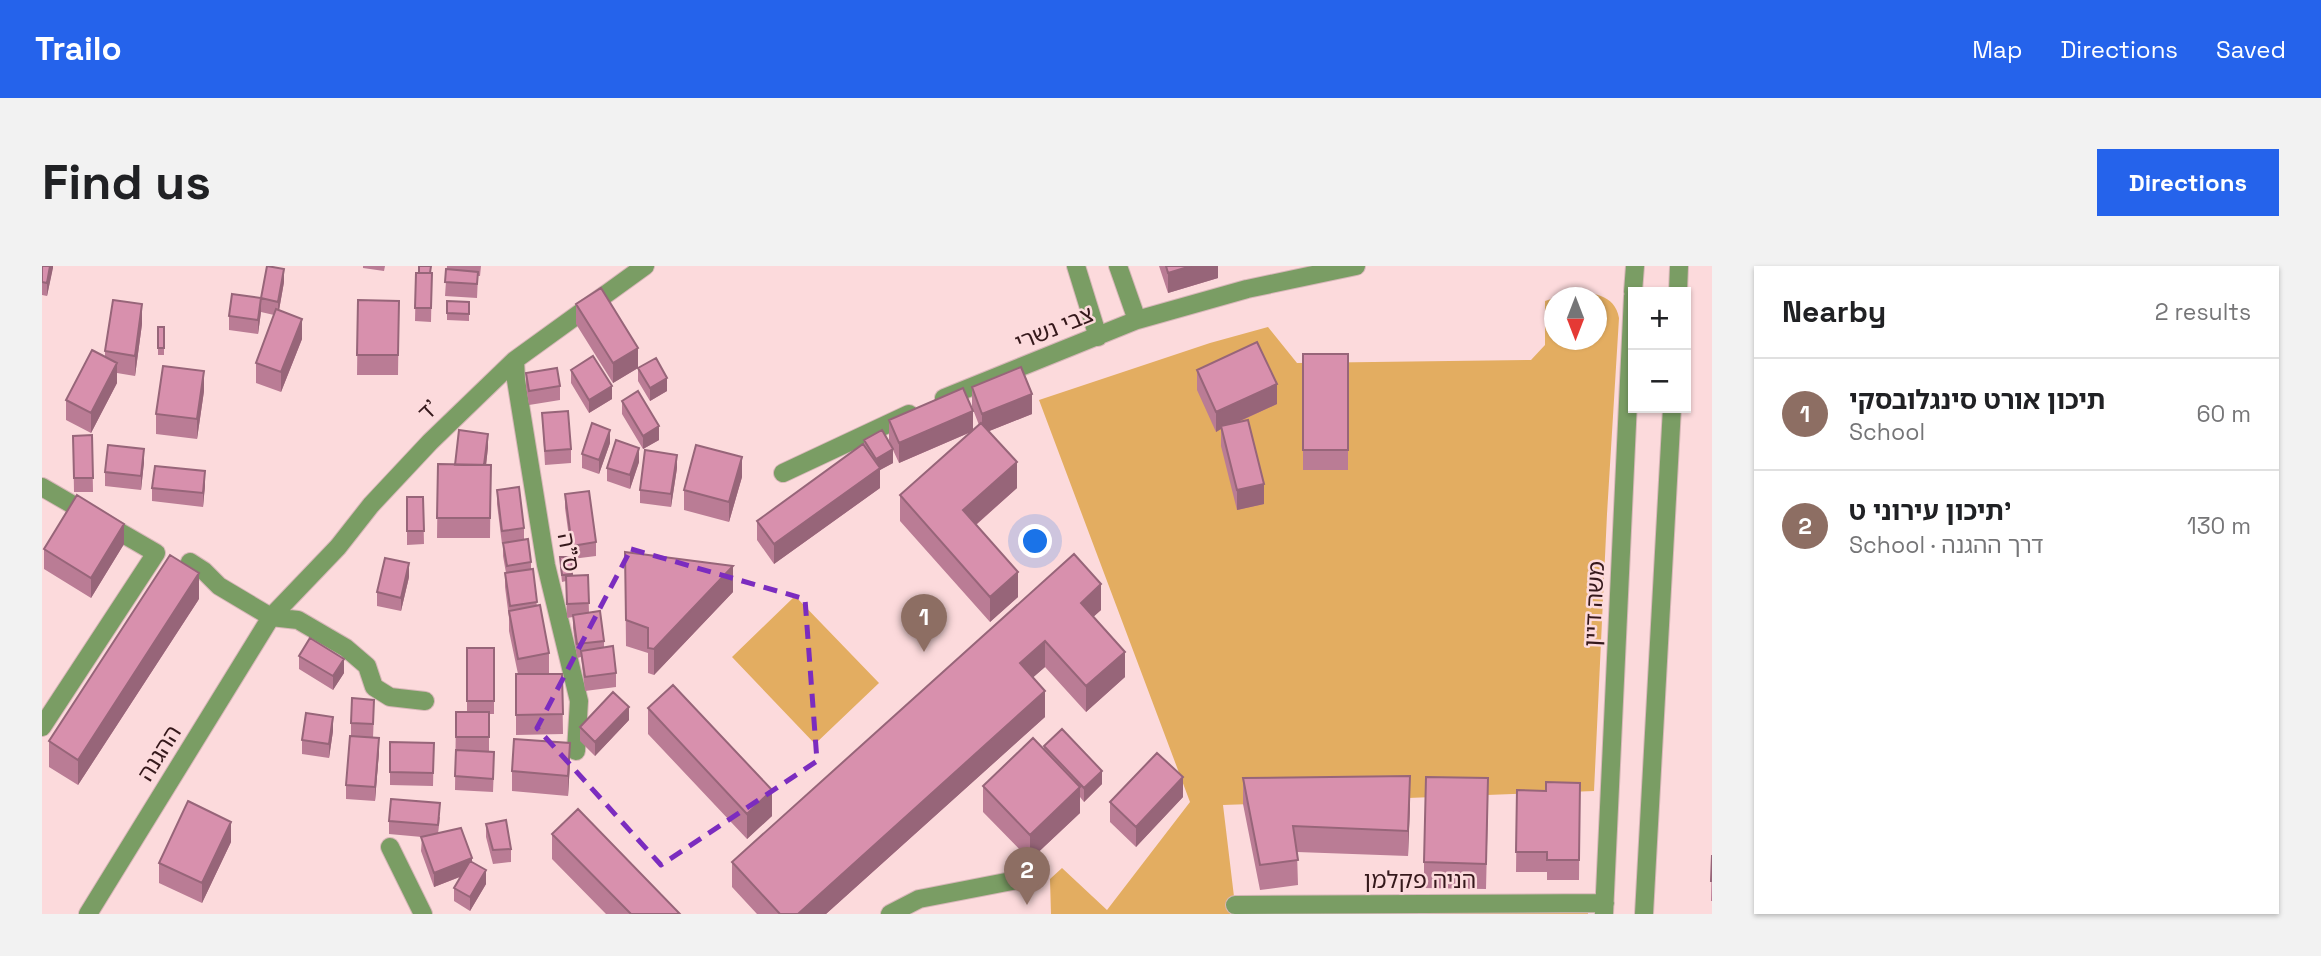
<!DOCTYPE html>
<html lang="en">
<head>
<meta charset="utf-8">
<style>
	body { margin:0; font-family:"Space Grotesk","Noto Sans Hebrew",sans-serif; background:#f2f2f2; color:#202124 }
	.controls { position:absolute; right:21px; top:21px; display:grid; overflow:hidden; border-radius:0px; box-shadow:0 2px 5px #0004 }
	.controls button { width:63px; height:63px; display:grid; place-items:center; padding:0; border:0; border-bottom:2px solid #e0e0e0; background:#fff; color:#202124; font:35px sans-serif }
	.compass { position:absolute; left:1502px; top:21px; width:63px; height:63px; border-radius:50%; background:#fff; box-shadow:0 2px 5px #0004; rotate:180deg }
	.you { position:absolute; left:994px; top:276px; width:24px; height:24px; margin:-18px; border:5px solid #fff; border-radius:50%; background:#1a73e8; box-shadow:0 0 0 10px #1a73e833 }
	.badge { display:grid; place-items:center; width:46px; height:46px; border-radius:50%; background:#2563eb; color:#fff; font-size:23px; font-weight:700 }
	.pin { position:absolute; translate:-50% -58px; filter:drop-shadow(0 2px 4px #0008) }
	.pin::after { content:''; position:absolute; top:37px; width:24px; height:21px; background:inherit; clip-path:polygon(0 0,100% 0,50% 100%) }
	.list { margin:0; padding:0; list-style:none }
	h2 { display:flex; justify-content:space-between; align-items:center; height:91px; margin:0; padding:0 28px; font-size:30px }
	h2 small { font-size:23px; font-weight:400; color:#757577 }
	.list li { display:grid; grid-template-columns:46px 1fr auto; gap:21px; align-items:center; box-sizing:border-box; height:112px; padding:0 28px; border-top:2px solid #e0e0e0 }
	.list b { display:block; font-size:26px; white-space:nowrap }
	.list p { margin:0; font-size:23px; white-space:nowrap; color:#757577 }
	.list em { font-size:23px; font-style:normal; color:#757577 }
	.map { position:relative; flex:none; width:1670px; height:648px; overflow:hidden; border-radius:0px }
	header { display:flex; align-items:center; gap:42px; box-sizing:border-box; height:98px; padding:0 35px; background:#2563eb; color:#fff }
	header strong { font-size:33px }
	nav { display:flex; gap:38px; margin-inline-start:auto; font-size:24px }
	.intro { display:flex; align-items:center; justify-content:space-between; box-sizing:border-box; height:168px; padding:0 42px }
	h1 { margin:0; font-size:49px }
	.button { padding:18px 32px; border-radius:0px; background:#2563eb; color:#fff; font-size:24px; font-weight:700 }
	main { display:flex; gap:42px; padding:0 42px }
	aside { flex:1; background:#fff; border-radius:0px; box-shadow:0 2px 5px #0004 }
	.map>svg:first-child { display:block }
	.green { fill:#e3ad61 }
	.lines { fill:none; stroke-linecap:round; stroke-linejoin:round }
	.minor-casing { stroke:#d8b7b9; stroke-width:20 }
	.minor { stroke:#7a9d64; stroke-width:18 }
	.wall { fill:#ba7c95 }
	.shaded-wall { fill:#976579 }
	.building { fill:#d890ad; stroke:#976579; stroke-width:2 }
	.marked { fill:none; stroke:#7b2cbf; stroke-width:5; stroke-dasharray:14 9; stroke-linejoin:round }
	.labels { text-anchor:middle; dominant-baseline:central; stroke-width:5; stroke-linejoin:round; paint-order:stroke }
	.street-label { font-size:23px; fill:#35181b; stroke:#fcdadc }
</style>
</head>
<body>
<header>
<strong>Trailo</strong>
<nav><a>Map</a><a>Directions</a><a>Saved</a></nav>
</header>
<div class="intro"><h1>Find us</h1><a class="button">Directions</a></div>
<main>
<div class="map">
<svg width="1670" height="648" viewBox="0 0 1670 648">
	<rect width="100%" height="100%" fill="#fcdadc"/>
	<path class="green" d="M1528,26C1549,26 1573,28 1577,52L1565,248L1552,525L1181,539L1193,639L1546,637V648H1009L1008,613L1020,602L1065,644L1148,536L997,134L1168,77L1226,61L1255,97L1489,94L1503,79V35L1512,32V74H1554V32L1513,31Z
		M753,330L837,417L773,478L690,391Z"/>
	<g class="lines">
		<g class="minor-casing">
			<path id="minor" d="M1034,0L1056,71
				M1076,0L1095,54
				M1591,26L1593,0
				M1636,26L1637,0
				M473,94L474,114L504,299L537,435L534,485
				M902,132L1095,54L1205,23L1314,0
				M741,207L867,148
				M0,221L114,287L0,461
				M148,296L162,305L177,320L229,351L256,354L304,382L325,400L332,421L348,431L383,435
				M348,581L381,648
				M1193,639L1563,637
				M46,648L229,351L296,281L329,239L388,176L473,94L603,0
				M848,648L877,633L980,613
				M1562,648L1591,30
				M1602,648L1630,142"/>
		</g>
		<use href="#minor" class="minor"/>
	</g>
	<path class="wall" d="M0,0H11L5,30L0,29Z
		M321,0H343L342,5L321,2Z
		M405,0H439L438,10H436L435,32L403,30Z
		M1117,0H1176V12L1126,27Z
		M374,7H390L389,56L373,55Z
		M242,16L237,44L260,73L239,126L214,117V97L232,49L219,46V32Z
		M316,34L357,35L356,109H315Z
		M405,35L427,36V55L405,54Z
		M534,38L596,102L625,125L608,135L596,115V102L571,117L534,58Z
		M219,46L216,68L187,64V50Z
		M100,58L93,110L75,107V117L49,167L24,154V134L63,91V85Z
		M116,61H122V89H116Z
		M1261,88H1306V204H1261Z
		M529,104L570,133L547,147L529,117Z
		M1155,104L1235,138L1194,157L1222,238L1195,244L1179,180V163L1174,166L1155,124Z
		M484,107L518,120V134L487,139L484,121Z
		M930,121L990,148L947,165L975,222L934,259L976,331L948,356L858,255V229L929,166L857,197L851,184V197L838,204V222L732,298L715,274V255L822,180V174L850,182L847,174V154L931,165L937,159L930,141Z
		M162,125L155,173L114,168V148Z
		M580,135L617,174L601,183L580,148Z
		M500,147L529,183V197L503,199Z
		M50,169L51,226H32L31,170Z
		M568,177L557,208L540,202V188Z
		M446,181L444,199H449L448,272H395L396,198L413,199Z
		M102,196L99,224L63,220V206Z
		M597,196L588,223L565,215V202Z
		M635,202L629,241L598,237V224Z
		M700,211L687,256L642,244V224Z
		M163,219L161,241L110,235V222Z
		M455,224L482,262V273L489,296V303L495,340L507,387V407L504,408H520L521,468L474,469V408H476L467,365V352L463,321V307H464L461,290V278H460L455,238Z
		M523,228L554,276V290L530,293L523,242Z
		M365,231H381L382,278L365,279Z
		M82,278L49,332L2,303V283Z
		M583,286L691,326L612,409L606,407V387L584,380Z
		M1032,288L1059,344L1051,351L1083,411L1044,446L1003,401L991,411L1003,451L784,648H715L690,621V596Z
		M529,291L530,310L546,309L547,347L562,375V382L574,407V421L543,425L539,391L535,392L531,362V351L525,352L524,315L520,316L518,298Z
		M367,311L359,345L335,340V326Z
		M157,333L36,519L7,501V475Z
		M425,382H452V448H447V485H431L452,500L451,526L413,524L414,446H425Z
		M257,390L302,407L291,424L257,403Z
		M606,442L730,550L705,573L606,468Z
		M332,447L331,472L337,486L333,535L304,533V519L309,470V457Z
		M587,454L553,490L538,475V461Z
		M291,465L287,492L260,488V474Z
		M348,476L392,477L391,520L348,519Z
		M1002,480L1060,518L1042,536L1038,531V547L988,594L941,546V520L1002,484Z
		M528,497L526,530L470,525V505Z
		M1201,512L1368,536L1366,590L1255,586L1256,619L1218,624L1201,538Z
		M1538,517L1537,614H1505V606H1474L1475,524L1504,525Z
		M1141,531L1094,581L1068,556V536Z
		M1446,538L1444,623L1382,622V596Z
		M398,551L396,568L430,597L444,618L428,645L412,635V622L418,611L392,621L379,585L380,571L347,568V555Z
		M444,558L469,583V596L451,598L444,571Z
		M510,568L638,648H564L510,593Z
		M189,576L160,637L117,617V597Z
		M1670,589V635H1669Z"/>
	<path class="shaded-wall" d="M8,0H11V2L5,30V17Z
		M1149,0H1176V12L1126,27V7Z
		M242,3V16L236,50V36Z
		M219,32V46L216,68V54Z
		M100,38V58L93,110V90Z
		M260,53V73L239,126V106Z
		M596,82V102L571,117V97Z
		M75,97V117L49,167V147Z
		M162,105V125L155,173V153Z
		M625,112V125L608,135V122Z
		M1235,118V138L1180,163L1179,160V163L1174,166V146Z
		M570,120V133L547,147V134Z
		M990,128V148L940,168V148Z
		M931,145V165L857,197V177Z
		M617,160V174L601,183V170Z
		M568,164V177L557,208V194Z
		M446,168V181L442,218V205Z
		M597,182V196L588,223V209Z
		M102,183V196L99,224V210Z
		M851,183V197L838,204V222L732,298V278L834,205V193Z
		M635,189V202L629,241V228Z
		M700,191V211L687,256V236Z
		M975,196V222L921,270V244Z
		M163,205V219L161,241V227Z
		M1222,218V238L1195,244V224Z
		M82,258V278L49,332V312Z
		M367,297V311L359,345V332Z
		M691,300V326L612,409V383Z
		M976,306V331L948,356V331Z
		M157,307V333L36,519V494Z
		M1059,318V344L1039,362V337Z
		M1003,375V401L978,423V397Z
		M1083,386V411L1044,446V420Z
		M302,393V407L291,424V410Z
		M1003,425V451L784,648H756Z
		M587,441V454L553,490V476Z
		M291,451V465L287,492V478Z
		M337,472V486L333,535V521Z
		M528,477V497L526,530V510Z
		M1060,505V518L1042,536V522Z
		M1368,510V536L1366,590V565Z
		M1141,511V531L1094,581V561Z
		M1038,521V547L988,594V569Z
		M730,524V550L705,573V548Z
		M189,556V576L160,637V617Z
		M430,592V606L392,621V607Z
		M444,604V618L428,645V631Z"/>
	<path class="building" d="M0,0H8L5,17L0,16Z
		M225,0L242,3L236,36L219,32Z
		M377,0H389L388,7H377Z
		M1124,0H1149L1126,7Z
		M404,3L436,6L435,18L403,16Z
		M374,7H390L389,42H373Z
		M559,22L596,82L571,97L534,38Z
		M190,28L219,32L216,54L187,50Z
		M71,34L100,38L93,90L63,85Z
		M316,34L357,35L356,89H315Z
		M405,35L427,36V48L405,47Z
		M234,43L260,53L239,106L214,97Z
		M116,61H122V82H116Z
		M1215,76L1235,118L1174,146L1155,104Z
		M50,84L75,97L49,147L24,134Z
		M1261,88H1306V184H1261Z
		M551,90L570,120L547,134L529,104Z
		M614,92L625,112L608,122L596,102Z
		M121,100L162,105L155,153L114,148Z
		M979,101L990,128L940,148L930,121Z
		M515,102L518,120L487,125L484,107Z
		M921,122L931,145L857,177L847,154Z
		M596,125L617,160L601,170L580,135Z
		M526,145L529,183L503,185L500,147Z
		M1206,154L1222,218L1195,224L1179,160Z
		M550,157L568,164L557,194L540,188Z
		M939,157L975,196L921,244L976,306L948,331L858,229Z
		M417,164L446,168L442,199H413Z
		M840,164L851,183L834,193L822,174Z
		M50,169L51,212H32L31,170Z
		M574,174L597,182L588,209L565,202Z
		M821,178L838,202L732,278L715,255Z
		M66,179L102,183L99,210L63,206Z
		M654,179L700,191L687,236L642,224Z
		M603,184L635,189L629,228L598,224Z
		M396,198L449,199L448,252H395Z
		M113,200L163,205L161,227L110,222Z
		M477,221L482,262L460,265L455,224Z
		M547,225L554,276L530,280L523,228Z
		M35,229L82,258L49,312L2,283Z
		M365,231H381L382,265H365Z
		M486,273L489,296L465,300L461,277Z
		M583,286L691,300L612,383L606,382V362L584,354Z
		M1032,288L1059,318L1039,337L1083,386L1044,420L1003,375L978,397L1003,425L756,648H738L690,596Z
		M128,289L157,307L36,494L7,475Z
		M518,291H529L530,308L520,309Z
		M343,292L367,297L359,332L335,326Z
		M491,303L495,336L468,340L463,307Z
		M546,309L547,337L525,338L524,310Z
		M498,339L507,387L476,393L467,345Z
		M558,345L562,375L535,378L531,349Z
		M268,372L302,393L291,410L257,390Z
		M571,380L574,407L543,411L539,385Z
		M425,382H452V435H425Z
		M474,408H520L521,448L474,449Z
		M631,419L730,524L705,548L606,442Z
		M571,426L587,441L553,476L538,461Z
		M310,432L332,434L331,458L309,457Z
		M414,446H447V471H414Z
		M264,447L291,451L287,478L260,474Z
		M1020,463L1060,505L1042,522L1002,480Z
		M308,470L337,472L333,521L304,519Z
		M991,472L1038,521L988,569L941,520Z
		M472,473L528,477L526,510L470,505Z
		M348,476L392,477L391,507L348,506Z
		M414,484L452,486L451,513L413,510Z
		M1115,487L1141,511L1094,561L1068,536Z
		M1368,510L1366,565L1251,560L1256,594L1218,599L1201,512Z
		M1384,511L1446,512L1444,598L1382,596Z
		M1504,516L1538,517L1537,594H1505V586H1474L1475,524L1504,525Z
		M349,533L398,537L396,559L347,555Z
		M146,535L189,556L160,617L117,597Z
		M536,543L638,648H589L510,568Z
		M464,554L469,583L451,584L444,558Z
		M419,562L430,592L392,607L379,571Z
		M1670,589V615H1669Z
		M428,595L444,604L428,631L412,622Z"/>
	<path class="marked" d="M589,283L763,333L775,495L619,599L495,462Z"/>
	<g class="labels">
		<g class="street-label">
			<text transform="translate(1012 62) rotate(-22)">צבי נשרי</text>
			<text transform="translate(386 144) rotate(-44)">ד'</text>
			<text transform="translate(527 286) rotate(79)">ס"ה</text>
			<text transform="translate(1552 338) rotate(-87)">משה דיין</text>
			<text transform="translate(117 487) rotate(-58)">ההגנה</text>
			<text x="1378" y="614">הניה פקלמן</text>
		</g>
	</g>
</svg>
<div class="controls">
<button>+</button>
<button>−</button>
</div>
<svg class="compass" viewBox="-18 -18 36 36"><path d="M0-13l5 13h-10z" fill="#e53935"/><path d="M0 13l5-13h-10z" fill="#757577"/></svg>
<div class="you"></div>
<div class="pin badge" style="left:882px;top:386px;background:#8d6e63">1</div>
<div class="pin badge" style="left:985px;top:639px;background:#8d6e63">2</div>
</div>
<aside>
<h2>Nearby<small>2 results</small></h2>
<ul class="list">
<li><span class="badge" style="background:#8d6e63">1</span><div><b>תיכון אורט סינגלובסקי</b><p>School</p></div><em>60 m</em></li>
<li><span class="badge" style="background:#8d6e63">2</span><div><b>תיכון עירוני ט'</b><p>School · דרך ההגנה</p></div><em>130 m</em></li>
</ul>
</aside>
</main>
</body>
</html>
